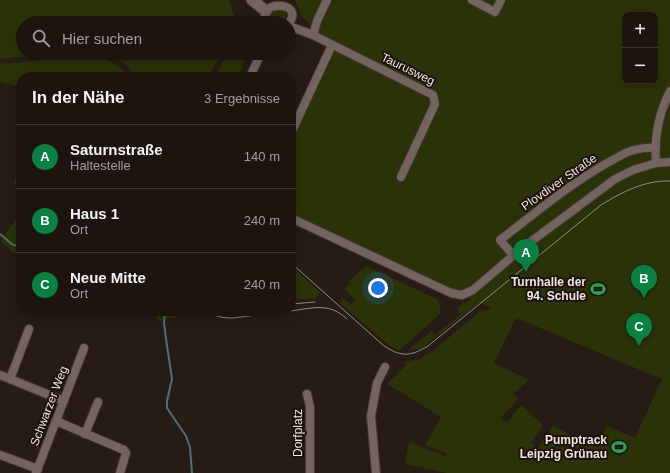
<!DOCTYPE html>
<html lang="de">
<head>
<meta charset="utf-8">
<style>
	body { margin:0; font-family:Helvetica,sans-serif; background:#251d19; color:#f1f3f6 }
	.controls { position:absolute; right:12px; top:12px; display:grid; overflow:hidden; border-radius:8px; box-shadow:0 2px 10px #0003 }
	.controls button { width:36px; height:36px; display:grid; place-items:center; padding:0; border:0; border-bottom:1px solid #3b3330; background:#1d1410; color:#f1f3f6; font:20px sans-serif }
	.you { position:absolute; left:378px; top:288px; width:14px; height:14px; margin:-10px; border:3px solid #fff; border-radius:50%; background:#1a73e8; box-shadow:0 0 0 6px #1a73e833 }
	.badge { display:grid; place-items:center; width:26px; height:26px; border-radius:50%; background:#0b8043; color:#fff; font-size:13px; font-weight:700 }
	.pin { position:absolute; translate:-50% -33px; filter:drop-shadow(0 1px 2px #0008) }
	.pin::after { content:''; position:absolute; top:21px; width:14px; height:12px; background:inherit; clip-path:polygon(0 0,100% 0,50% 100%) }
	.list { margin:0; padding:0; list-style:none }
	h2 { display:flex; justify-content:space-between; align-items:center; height:52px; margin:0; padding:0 16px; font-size:17px }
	h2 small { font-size:13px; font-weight:400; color:#a09e9f }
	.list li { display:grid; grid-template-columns:26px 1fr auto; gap:12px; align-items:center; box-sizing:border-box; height:64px; padding:0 16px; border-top:1px solid #3b3330 }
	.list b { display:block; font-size:15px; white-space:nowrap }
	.list p { margin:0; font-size:13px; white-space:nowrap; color:#a09e9f }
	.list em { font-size:13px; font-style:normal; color:#a09e9f }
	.icon { flex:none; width:22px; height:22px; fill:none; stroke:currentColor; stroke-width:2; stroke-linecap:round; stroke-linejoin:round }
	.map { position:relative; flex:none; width:670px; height:473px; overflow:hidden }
	.search { position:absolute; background:#1d1410; box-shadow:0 2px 10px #0003; left:16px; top:16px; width:280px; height:44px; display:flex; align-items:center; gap:10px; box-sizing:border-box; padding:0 14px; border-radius:22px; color:#a09e9f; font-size:15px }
	.panel { position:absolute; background:#1d1410; box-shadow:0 2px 10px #0003; left:16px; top:72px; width:280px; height:244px; border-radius:16px }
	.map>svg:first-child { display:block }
	.green { fill:#2a3308; fill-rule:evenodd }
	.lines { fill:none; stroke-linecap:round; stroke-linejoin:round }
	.stream { stroke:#507076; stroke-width:2 }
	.street-casing { stroke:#413734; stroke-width:10 }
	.secondary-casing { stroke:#413734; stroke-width:13 }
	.street { stroke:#73645d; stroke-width:8 }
	.secondary { stroke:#73645d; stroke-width:11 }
	.tram { stroke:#968c87; stroke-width:1 }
	.labels { text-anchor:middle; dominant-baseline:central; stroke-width:4; stroke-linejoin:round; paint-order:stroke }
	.street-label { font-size:12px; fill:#efe6e2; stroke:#1e120c }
	.poi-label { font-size:12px; font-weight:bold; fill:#efe6e2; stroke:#1e120c; text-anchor:end }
</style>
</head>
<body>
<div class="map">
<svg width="670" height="473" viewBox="0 0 670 473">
	<rect width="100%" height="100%" fill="#271b15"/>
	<path class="green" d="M0,0H229L237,23H23V53H66L0,59Z
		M295,0H325L312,26L300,15L299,9L295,1Z
		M327,0H670V473H447L405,464L409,442L447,457L446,453L425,445L441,417L387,384L406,365L403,362L420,359L430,353L483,309L485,311L491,307L479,303L421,349L407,351L431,331L435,335L461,314L458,309L462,303L472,300L291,218V133L332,46L313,35ZM625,15H655V81H625ZM516,318L662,379L635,438L607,426L597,447L553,426L537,449L531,443L543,425L521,405L507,422L500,418L519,399L513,394L529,380L494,363Z
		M272 15a7 7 0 1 1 14 0a7 7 0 1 1-14 0Z
		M105,53H222L208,77H137L124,63Z
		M228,53H246L239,77H214Z
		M90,56C109,59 118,64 130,77H21V87L0,82V64Z
		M21,160V190L14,183Z
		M21,210V256L12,252L1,241C7,230 17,221 21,210Z
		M291,266L320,292L316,298L291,301Z
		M366,266L437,299L440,305V314L400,350H397L389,345L340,303L341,297L352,305L356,300L346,291L345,286L349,285V281Z
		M154,311H192L194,313L158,321Z"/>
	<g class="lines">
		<path class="stream" d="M0,234L13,245L21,246
			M165,311L164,323L166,339L172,379L167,401V408L186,436L190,447L192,473"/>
		<g class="street-casing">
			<path id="street" d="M472,0L495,12L501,0
				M268,23C252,0 306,0 289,23
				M289,26L313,35L433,95L435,104L401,177
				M313,35L317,21L327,0
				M250,77L261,53
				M291,133L332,45
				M656,163C654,138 659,113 670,91
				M291,218L451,293L462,295L473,290L521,249L615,179L633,170L656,163L670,162
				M513,255L500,240C538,211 577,178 620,156C629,150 644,147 655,148
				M0,375L64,401
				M10,379L29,329
				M307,394L310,407V473
				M56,421L124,450L126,453L120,473
				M85,434L98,402
				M0,455L38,469
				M36,473L84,348
				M376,473L371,416L377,383L385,367"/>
		</g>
		<g class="secondary-casing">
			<path id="secondary" d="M252,0L266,11"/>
		</g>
		<use href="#street" class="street"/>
		<use href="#secondary" class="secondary"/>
		<path class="tram" d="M291,263L383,345C400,357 410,357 428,346L601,205C622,192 645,180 670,181
			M291,304L315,302
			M208,311C215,317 223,318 233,318L289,311
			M223,311L231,312L239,311
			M291,311C313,308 329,302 347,319"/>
	</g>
	<defs>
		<g id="stadium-bare" transform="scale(1.2)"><path d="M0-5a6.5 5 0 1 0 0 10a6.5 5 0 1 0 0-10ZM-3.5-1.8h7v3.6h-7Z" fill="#2e9e5b" stroke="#1e120c" stroke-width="2.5" paint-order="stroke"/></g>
	</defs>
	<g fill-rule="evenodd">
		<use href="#stadium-bare" x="598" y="289"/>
		<use href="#stadium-bare" x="619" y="447"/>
	</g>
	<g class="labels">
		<g class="street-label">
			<text transform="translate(408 69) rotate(26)">Taurusweg</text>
			<text transform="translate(559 182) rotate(-35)">Plovdiver Straße</text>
			<text transform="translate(49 406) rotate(-69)">Schwarzer Weg</text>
			<text transform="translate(298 433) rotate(-90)">Dorfplatz</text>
		</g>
		<g class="poi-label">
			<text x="586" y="282">Turnhalle der<tspan x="586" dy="14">94. Schule</tspan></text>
			<text x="607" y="440">Pumptrack<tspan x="607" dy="14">Leipzig Grünau</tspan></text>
		</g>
	</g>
</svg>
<div class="controls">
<button>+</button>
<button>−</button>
</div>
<div class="you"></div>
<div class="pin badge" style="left:526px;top:272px">A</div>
<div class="pin badge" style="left:644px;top:298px">B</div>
<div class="pin badge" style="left:639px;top:346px">C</div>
<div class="search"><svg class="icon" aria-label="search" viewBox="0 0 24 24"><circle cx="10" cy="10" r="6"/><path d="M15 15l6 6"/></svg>Hier suchen</div>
<section class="panel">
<h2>In der Nähe<small>3 Ergebnisse</small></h2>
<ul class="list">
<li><span class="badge">A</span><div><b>Saturnstraße</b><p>Haltestelle</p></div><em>140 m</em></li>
<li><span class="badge">B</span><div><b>Haus 1</b><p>Ort</p></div><em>240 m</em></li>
<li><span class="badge">C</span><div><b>Neue Mitte</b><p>Ort</p></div><em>240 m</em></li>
</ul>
</section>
</div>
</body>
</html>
